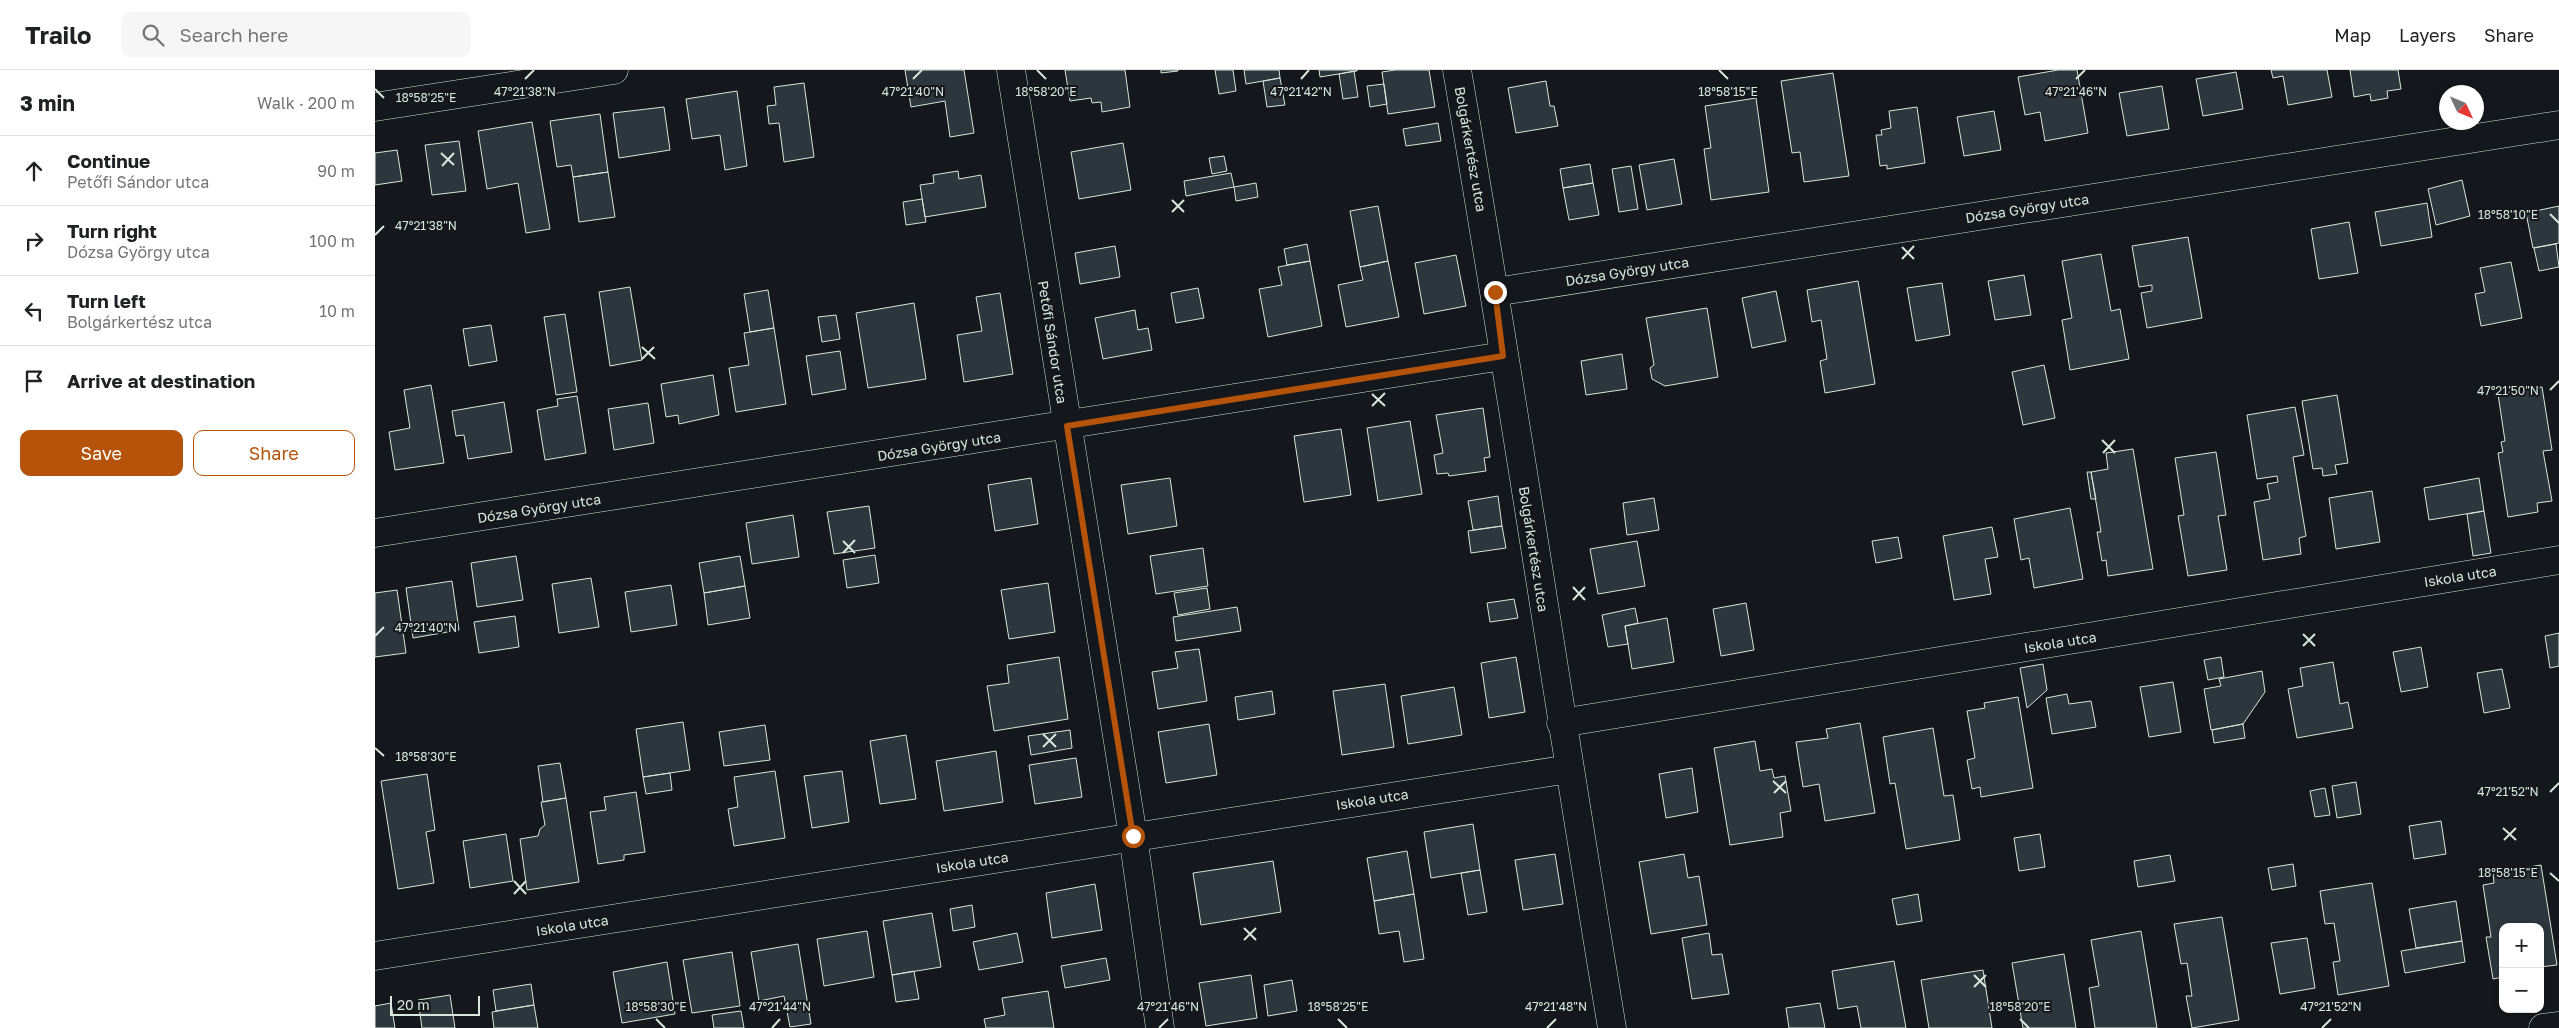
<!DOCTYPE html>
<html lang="en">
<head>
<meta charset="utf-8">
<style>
	body { margin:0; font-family:"Golos Text",sans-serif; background:#f6f6f6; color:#202124 }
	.controls { position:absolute; right:15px; bottom:15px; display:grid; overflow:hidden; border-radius:10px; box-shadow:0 2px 8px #0003 }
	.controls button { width:45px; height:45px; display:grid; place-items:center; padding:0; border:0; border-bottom:1px solid #e0e0e0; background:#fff; color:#202124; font:25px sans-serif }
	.compass { position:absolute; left:2064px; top:15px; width:45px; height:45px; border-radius:50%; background:#fff; box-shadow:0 2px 8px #0003; rotate:134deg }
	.scale { position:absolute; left:15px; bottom:12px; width:90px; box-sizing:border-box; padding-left:5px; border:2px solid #d8e6dc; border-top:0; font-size:14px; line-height:18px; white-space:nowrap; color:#d8e6dc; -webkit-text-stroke:4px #14181c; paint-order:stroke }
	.stop { position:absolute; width:15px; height:15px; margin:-11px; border:4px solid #b45309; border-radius:50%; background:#fff }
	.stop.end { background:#b45309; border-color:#fff; box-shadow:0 1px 5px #0008 }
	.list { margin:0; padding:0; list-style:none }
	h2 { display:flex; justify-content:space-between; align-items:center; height:65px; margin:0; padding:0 20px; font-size:21px }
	h2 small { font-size:16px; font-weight:400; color:#757577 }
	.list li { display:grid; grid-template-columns:32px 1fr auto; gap:15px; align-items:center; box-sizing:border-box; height:70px; padding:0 20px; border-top:1px solid #e0e0e0 }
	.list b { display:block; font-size:19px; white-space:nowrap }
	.list p { margin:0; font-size:16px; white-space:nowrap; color:#757577 }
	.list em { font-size:16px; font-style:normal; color:#757577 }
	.actions { display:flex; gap:10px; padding:15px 20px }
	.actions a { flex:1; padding:11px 0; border:1px solid #b45309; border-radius:10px; text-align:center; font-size:18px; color:#b45309 }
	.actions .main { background:#b45309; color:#fff }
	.icon { flex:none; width:28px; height:28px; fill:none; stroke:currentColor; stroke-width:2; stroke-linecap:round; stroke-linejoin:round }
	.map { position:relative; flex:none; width:2184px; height:958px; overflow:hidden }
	header { display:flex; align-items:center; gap:30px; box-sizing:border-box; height:70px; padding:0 25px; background:#fff; border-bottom:1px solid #e0e0e0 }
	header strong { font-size:24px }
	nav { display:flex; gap:28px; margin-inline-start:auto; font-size:18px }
	.search { width:350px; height:45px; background:#f6f6f6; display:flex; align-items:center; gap:12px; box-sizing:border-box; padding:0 18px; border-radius:10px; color:#757577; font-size:19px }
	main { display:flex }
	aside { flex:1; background:#fff }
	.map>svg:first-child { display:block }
	.building { fill:#2c363c; stroke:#d8e6dc }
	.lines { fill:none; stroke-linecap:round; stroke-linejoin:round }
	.minor-casing { stroke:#d8e6dc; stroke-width:29 }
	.minor { stroke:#14181c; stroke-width:28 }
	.route { stroke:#b45309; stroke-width:6 }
	.ticks { fill:none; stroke:#d8e6dc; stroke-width:2 }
	.labels { text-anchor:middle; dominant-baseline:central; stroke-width:4; stroke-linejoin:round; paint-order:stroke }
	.street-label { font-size:14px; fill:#d8e6dc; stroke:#14181c }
	.ticks-label { font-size:12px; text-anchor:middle; fill:#d8e6dc; stroke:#14181c; stroke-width:4; stroke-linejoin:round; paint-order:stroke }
</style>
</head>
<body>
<header>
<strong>Trailo</strong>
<div class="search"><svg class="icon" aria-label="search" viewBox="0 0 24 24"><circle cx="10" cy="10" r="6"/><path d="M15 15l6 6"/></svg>Search here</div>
<nav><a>Map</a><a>Layers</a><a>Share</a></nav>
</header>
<main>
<aside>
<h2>3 min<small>Walk · 200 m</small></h2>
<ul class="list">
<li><svg class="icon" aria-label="ahead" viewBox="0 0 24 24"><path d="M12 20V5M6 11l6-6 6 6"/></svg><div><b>Continue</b><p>Petőfi Sándor utca</p></div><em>90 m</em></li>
<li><svg class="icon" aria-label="right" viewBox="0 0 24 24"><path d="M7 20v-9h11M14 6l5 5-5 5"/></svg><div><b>Turn right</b><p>Dózsa György utca</p></div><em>100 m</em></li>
<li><svg class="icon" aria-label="left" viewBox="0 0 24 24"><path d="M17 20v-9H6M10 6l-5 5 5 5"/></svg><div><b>Turn left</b><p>Bolgárkertész utca</p></div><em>10 m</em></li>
<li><svg class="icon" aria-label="arrive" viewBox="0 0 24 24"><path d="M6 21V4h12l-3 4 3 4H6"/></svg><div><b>Arrive at destination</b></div></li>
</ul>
<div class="actions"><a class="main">Save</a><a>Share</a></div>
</aside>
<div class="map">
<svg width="2184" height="958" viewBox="0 0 2184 958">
	<rect width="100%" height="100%" fill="#14181c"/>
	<path class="building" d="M530,0H589L599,63L575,67L570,31L536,37Z
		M690,0H750L755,37L727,42L726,32L717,33L716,28L695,31Z
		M786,0H803V1L786,3Z
		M840,0H858L861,21L844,24Z
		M869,0H904L905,8L871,14Z
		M944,0H982V1L945,7Z
		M1020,0H1054L1060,37L1013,44L1007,2Z
		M1683,0H1702L1713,63L1670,71L1665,42L1650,45L1643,7Z
		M1896,0H1952L1957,27L1913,35L1908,6L1898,8Z
		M1975,0H2023L2026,19L2012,21L2013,28L1996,31L1995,24L1979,27Z
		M979,1L983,27L968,29L964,4Z
		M1861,2L1868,39L1828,46L1821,9Z
		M1458,3L1474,106L1429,112L1425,82L1417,83L1406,11Z
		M905,8L910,35L892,37L888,11Z
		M1171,11L1175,36H1179L1183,56L1141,63L1133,18Z
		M429,13L439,87L409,92L404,53L394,54L392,36L401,35L399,17Z
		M1009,14L1012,34L995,37L992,16Z
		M1787,16L1794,59L1752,66L1744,23Z
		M362,21L372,96L350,100L345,65L317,69L311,29Z
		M1381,28L1394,122L1336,130L1329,79L1336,78L1330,36Z
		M289,37L295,80L244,88L238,43Z
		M1542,37L1550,93L1512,99V95L1505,96L1501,65H1507L1506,60L1516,58L1514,41Z
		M1619,41L1626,80L1589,86L1582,47Z
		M225,44L233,102L198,107L196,95L182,97L175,51Z
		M157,52L175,159L151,163L143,113L112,119L103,61Z
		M1063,53L1066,71L1031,76L1028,59Z
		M84,71L91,121L57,125L50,75Z
		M748,73L756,120L704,129L696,82Z
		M22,80L27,111L0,115V83Z
		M849,86L852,101L837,104L834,88Z
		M1299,89L1307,134L1272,140L1264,95Z
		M1215,94L1218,113L1188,118L1185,99Z
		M1256,96L1263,139L1244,142L1237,99Z
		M583,101L584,109L606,105L611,137L550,147L545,115L559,113L558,105Z
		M233,102L240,147L204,152L198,107Z
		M856,103L859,117L811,126L809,111Z
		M2087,110L2095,146L2061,155L2053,119Z
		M881,113L883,127L861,131L859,117Z
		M1218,113L1224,145L1194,150L1188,118Z
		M547,129L551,152L531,155L528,132Z
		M2052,133L2057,167L2006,176L2000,142Z
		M1003,136L1013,191L985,197L975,141Z
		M2184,136V173L2158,178L2151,143Z
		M1974,152L1983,203L1944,209L1936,159Z
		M1813,167L1827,248L1772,258L1766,223L1777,221V215L1764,217L1757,176Z
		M932,174L935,191L912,195L909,179Z
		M2181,174L2184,197L2164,201L2159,178Z
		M740,176L745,207L705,214L700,183Z
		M1726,184L1736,241L1745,239L1754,289L1695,300L1687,250L1697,248L1687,191Z
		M1081,185L1091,236L1049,244L1040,193Z
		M935,191L947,256L893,267L884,219L907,215L903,197Z
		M1013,191L1024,247L971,257L963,215L988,210L985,197Z
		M2136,192L2147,248L2106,256L2100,224L2110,222L2105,198Z
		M1649,205L1656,245L1620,250L1613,211Z
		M1483,211L1500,314L1450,323L1445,291L1452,289L1446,250L1437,252L1432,220Z
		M1567,213L1575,265L1541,271L1532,218Z
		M255,217L267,290L235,296L224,222Z
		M823,218L829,248L801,253L796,223Z
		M393,220L399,258L375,262L369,224Z
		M1401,221L1411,271L1377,278L1367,228Z
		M625,223L638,304L589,312L582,265L607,261L601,227Z
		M539,233L551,309L493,318L481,243Z
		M1332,238L1343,307L1290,316L1277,309L1275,298L1279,295L1271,248Z
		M760,240L763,260L773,258L777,280L728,289L720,248Z
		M190,244L202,322L181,325L169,247Z
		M461,245L465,269L447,272L443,247Z
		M116,255L122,291L94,296L88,259Z
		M399,258L411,334L361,342L354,298L374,295L369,263Z
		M465,281L471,319L437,325L431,286Z
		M1247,284L1252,319L1211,325L1206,291Z
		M1669,295L1680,348L1648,355L1637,302Z
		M338,305L344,345L304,354L303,345L291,347L286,314Z
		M56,315L69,393L20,400L14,362L35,358L29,320Z
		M2167,317L2177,380L2168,381L2177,431L2162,433L2163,442L2133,447L2123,383L2128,382L2126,372L2130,371L2123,324Z
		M1962,325L1973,393L1960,395L1962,404L1948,406L1947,398L1938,399L1927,331Z
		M202,326L211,383L170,390L162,340L183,336L182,329Z
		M129,332L137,382L93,389L89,365L81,366L77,341Z
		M273,333L279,373L239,380L233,339Z
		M1920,337L1929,385L1918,387L1931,466L1924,468L1926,484L1888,490L1879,432L1895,429L1892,414L1903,412L1902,406L1882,409L1872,345Z
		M1108,338L1115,387L1109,388L1111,401L1074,406L1073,403L1062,404L1059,385L1068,383L1061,345Z
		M1035,351L1047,424L1003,431L992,358Z
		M966,359L976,425L929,432L919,366Z
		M1758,379L1778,499L1733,506L1731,490L1727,491L1722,462H1726L1716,402L1733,399L1731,383Z
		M1841,382L1851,445L1843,446L1852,500L1813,506L1803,446L1809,445L1800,388Z
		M1712,402H1716L1721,429H1716Z
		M656,408L663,454L620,461L613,415Z
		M795,408L802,456L753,464L746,415Z
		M2104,408L2109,441L2054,450L2049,418Z
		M1997,421L2005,472L1961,479L1954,428Z
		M1123,426L1127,456L1098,460L1093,431Z
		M1279,428L1284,460L1252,465L1248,433Z
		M494,436L500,478L459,484L452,442Z
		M1695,438L1708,509L1659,518L1654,488L1646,490L1639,449Z
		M2109,441L2116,483L2098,486L2092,444Z
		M418,445L424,487L377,494L371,453Z
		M1127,456L1131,478L1096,483L1093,461Z
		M1617,457L1623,487L1610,489L1616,524L1579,530L1568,466Z
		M1523,467L1527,488L1501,493L1497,471Z
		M1262,471L1270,516L1223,524L1215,479Z
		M828,478L833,516L781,524L775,486Z
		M500,485L504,513L472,518L468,490Z
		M141,486L148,530L102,537L96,493Z
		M365,486L370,516L329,523L324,493Z
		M216,508L224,557L184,563L177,514Z
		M77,511L84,560L38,568L31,518Z
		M673,513L680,562L634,569L626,520Z
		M296,515L302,555L256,562L250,522Z
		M370,516L375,548L333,555L329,523Z
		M832,518L835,539L803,545L799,523Z
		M22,520L31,583L0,587V523Z
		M1139,529L1143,548L1115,552L1112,533Z
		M1371,533L1379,580L1346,586L1338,539Z
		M862,537L866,561L801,571L798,547Z
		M1260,538L1263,553L1250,556L1253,574L1233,577L1227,545Z
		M140,546L144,577L104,583L99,552Z
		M1292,548L1299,592L1257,599L1250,556Z
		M2184,563V596L2175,598L2170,566Z
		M2046,577L2053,617L2026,622L2018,582Z
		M824,579L832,631L783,639L777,602L803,598L800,582Z
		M684,587L693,649L619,661L612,616L634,613L632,595Z
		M1141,587L1150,642L1114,648L1106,593Z
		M1846,587L1849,607L1833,610L1829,590Z
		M1958,592L1965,634L1973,632L1978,658L1922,668L1913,619L1928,616L1925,598Z
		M1668,594L1672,620L1652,638L1645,598Z
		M2127,599L2135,638L2109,643L2102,603Z
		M1887,601L1890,622L1868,654L1836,660L1829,619L1846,616L1844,609Z
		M1798,612L1806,662L1774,667L1765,617Z
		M1010,614L1019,677L967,685L958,621Z
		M1079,617L1087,665L1033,674L1026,626Z
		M897,621L900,644L863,650L860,627Z
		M1692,624L1694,634L1716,631L1721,657L1677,664L1671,628Z
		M1643,627L1658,718L1606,727L1605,717L1597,719L1592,690L1600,688L1592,641L1610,638L1609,633Z
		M308,652L315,700L268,707L261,659Z
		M1485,653L1500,743L1450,751L1444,714L1428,717L1421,672L1453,668L1451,659Z
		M834,654L842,705L791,713L783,662Z
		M1868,654L1870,668L1839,673L1837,660Z
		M390,655L395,690L349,696L344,662Z
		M1558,658L1569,726L1578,725L1585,770L1531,779L1520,713L1515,714L1508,667Z
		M695,660L697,678L656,685L653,666Z
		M531,665L541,729L505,734L495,671Z
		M1380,671L1385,701L1397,699L1399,708L1410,706L1416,741L1405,743L1408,767L1355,775L1339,678Z
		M621,681L628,732L569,741L561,691Z
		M701,688L707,727L660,734L654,695Z
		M185,693L191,728L168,732L163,696Z
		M1317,698L1323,742L1291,748L1284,704Z
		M400,701L410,768L359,776L353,739L363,737L359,707Z
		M467,701L474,752L437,758L429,706Z
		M295,703L297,720L271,724L268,707Z
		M52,704L60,760L51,762L59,813L23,819L6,711Z
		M1981,712L1986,744L1962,748L1957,716Z
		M1950,718L1955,745L1940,747L1935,721Z
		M261,722L270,782L249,785V790L223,794L215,742L231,740L229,727Z
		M191,728L204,812L152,820L145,769L163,766L165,759L170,755L166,732Z
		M2066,751L2071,784L2039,789L2034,756Z
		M1098,754L1105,800L1056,808L1049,762Z
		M131,764L138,811L95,818L88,771Z
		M1665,764L1670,797L1644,801L1639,768Z
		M1032,781L1039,824L999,831L992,788Z
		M1180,784L1188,834L1148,840L1140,790Z
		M1309,784L1313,808L1324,806L1332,855L1276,864L1264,792Z
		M1795,785L1800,811L1763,817L1759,791Z
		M898,791L906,842L826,855L818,803Z
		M1918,794L1921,816L1897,820L1893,798Z
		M2166,795L2182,895L2165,897V857H2128V907L2118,909L2111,867H2116L2108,815L2119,813L2118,803Z
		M1105,800L1112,842L1093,845L1086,803Z
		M1997,813L2014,916L1963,925L1958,892L1965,891L1959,853L1950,854L1945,821Z
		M720,814L727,860L677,868L671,823Z
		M1039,824L1049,889L1029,892L1024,861L1004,864L999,831Z
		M1543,824L1547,851L1522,855L1517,829Z
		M2081,831L2087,871L2041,878L2034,839Z
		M597,835L600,857L578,861L575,839Z
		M557,843L566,897L517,905L508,851Z
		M1847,847L1864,950L1817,958L1811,926H1817L1812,893L1806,894L1799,854Z
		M492,861L499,907L449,916L442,869Z
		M1766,861L1782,958H1720L1714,918L1724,916L1716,870Z
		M642,863L648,892L604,900L598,872Z
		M1334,863L1337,885L1347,884L1354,924L1317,929L1307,868Z
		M1932,868L1940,918L1905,924L1896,873Z
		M2087,871L2090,892L2030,903L2026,881Z
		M423,874L436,954L415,957L409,926L384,931L376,882Z
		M357,882L365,936L317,943L308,890Z
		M1689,884L1701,958H1648L1637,893Z
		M731,888L735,910L690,918L686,896Z
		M1519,891L1531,958H1486L1482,936L1463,939L1457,901Z
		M292,892L300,944L247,953L238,902Z
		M1608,900L1617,958H1554L1546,910Z
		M539,901L544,929L521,932L517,905Z
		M876,905L882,948L831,956L824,913Z
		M917,910L922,941L893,946L889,915Z
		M156,914L159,935L121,941L118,920Z
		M673,921L679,958H611L609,949L630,945L627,928Z
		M75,925L80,958H47L43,930Z
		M16,933L20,958H0V936Z
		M1445,933L1450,958H1414L1411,938Z
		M159,935L163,958H119L117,942Z
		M366,941L369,958H339L337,945Z"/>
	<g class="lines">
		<g class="minor-casing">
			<path id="minor" d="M636,0L758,766L785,958
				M1082,0C1137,319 1184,639 1237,958
				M0,37L239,0
				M1120,222L2184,55
				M0,463L1128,286
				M1186,653L2184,490
				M0,886L1194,699
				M2168,958L2184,956"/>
		</g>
		<use href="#minor" class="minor"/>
	</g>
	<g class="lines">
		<path class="route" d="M758,766L692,356L1128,286L1120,222"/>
	</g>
	<path class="ticks" d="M662,0L671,9M1344,0L1353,9M150,9L159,0M538,9L547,0M926,9L934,0M1701,9L1710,0M0,19L9,28M66,83L79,95M67,96L79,83M797,130L809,142M797,142L809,130M2175,144L2184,153M0,165L9,156M1527,177L1539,189M1527,189L1539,176M267,277L280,289M267,289L279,277M2175,320L2184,311M997,324L1010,336M997,336L1010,323M1727,370L1740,383M1728,383L1740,370M468,471L480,483M468,483L480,470M1198,517L1210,530M1198,530L1210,517M1928,564L1940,576M0,566L9,557M1928,576L1940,564M668,664L681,677M668,677L681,664M0,678L9,686M1398,711L1411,723M2175,722L2184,713M1399,723L1411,711M2128,758L2141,770M2129,770L2141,758M2175,803L2184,811M139,811L151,824M139,824L151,811M869,858L881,870M869,870L881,858M1599,905L1611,917M1599,917L1611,905M281,949L290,958M963,949L972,958M1645,949L1654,958M397,958L405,949M784,958L793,949M1172,958L1181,949M1947,958L1956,949"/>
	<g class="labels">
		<g class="street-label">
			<text transform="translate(1096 79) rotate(80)">Bolgárkertész utca</text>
			<text transform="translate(1652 138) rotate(-9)">Dózsa György utca</text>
			<text transform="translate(1252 201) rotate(-9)">Dózsa György utca</text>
			<text transform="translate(678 272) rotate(81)">Petőfi Sándor utca</text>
			<text transform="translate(564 376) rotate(-9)">Dózsa György utca</text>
			<text transform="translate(164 438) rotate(-9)">Dózsa György utca</text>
			<text transform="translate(1159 479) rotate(81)">Bolgárkertész utca</text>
			<text transform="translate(2085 506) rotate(-9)">Iskola utca</text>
			<text transform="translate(1685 572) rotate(-9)">Iskola utca</text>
			<text transform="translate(997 729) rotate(-9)">Iskola utca</text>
			<text transform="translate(597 792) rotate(-9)">Iskola utca</text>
			<text transform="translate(197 855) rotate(-9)">Iskola utca</text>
		</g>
	</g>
	<g class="ticks-label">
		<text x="671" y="26">18°58'20"E</text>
		<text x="1353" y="26">18°58'15"E</text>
		<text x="538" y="26">47°21'40"N</text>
		<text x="1701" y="26">47°21'46"N</text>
		<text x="150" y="26">47°21'38"N</text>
		<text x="926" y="26">47°21'42"N</text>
		<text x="51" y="32">18°58'25"E</text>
		<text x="2133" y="149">18°58'10"E</text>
		<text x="51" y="160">47°21'38"N</text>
		<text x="2133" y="325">47°21'50"N</text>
		<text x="51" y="562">47°21'40"N</text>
		<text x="51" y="691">18°58'30"E</text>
		<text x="2133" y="726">47°21'52"N</text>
		<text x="2133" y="807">18°58'15"E</text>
		<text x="405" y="941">47°21'44"N</text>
		<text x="793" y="941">47°21'46"N</text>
		<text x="1181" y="941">47°21'48"N</text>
		<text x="1956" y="941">47°21'52"N</text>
		<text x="281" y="941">18°58'30"E</text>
		<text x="963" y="941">18°58'25"E</text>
		<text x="1645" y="941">18°58'20"E</text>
	</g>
</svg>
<div class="controls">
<button>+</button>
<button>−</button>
</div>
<svg class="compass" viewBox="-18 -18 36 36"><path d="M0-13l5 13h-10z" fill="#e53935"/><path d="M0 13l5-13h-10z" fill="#757577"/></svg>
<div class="scale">20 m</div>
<div class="stop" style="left:758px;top:766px"></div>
<div class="stop end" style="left:1120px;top:222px"></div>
</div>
</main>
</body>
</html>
